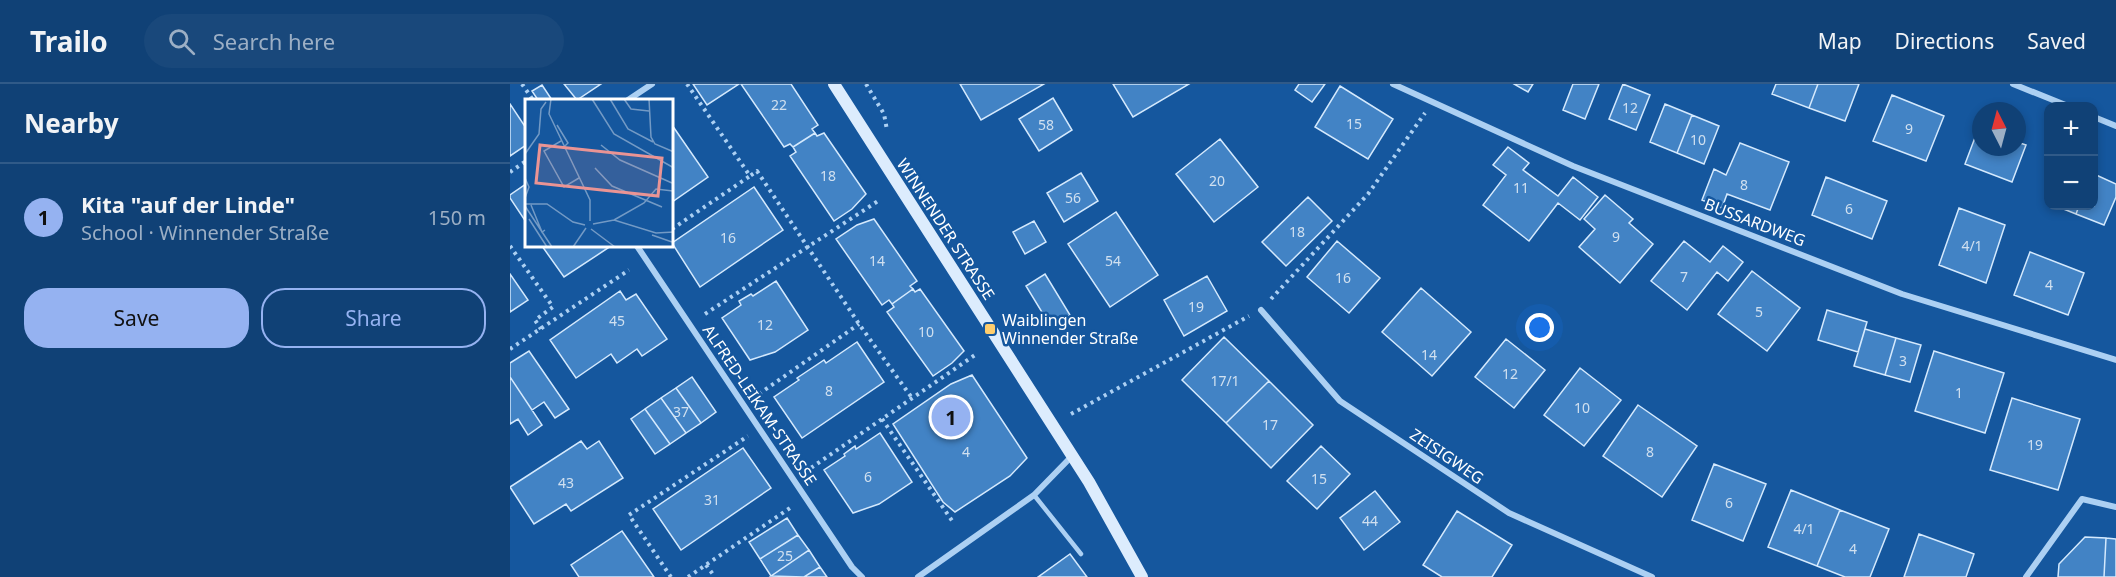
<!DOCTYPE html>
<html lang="en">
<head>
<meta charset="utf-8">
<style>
	body { margin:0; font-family:"Noto Sans",sans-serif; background:#19487b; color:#f1f3f6 }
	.controls { position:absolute; right:18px; top:18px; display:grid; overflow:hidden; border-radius:12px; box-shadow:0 3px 9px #0003 }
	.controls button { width:54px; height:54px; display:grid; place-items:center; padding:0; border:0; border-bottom:2px solid #305a88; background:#104176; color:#f1f3f6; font:30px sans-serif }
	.compass { position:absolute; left:1462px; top:18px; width:54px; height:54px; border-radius:50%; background:#104176; box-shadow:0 3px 9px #0003; rotate:354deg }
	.you { position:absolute; left:1030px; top:244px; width:21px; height:21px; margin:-15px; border:4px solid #fff; border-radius:50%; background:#1a73e8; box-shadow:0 0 0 9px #1a73e833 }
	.badge { display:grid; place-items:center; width:39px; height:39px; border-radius:50%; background:#95b2f1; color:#111; font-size:20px; font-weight:700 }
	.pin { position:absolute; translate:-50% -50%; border:3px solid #fff; box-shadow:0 2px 6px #0006 }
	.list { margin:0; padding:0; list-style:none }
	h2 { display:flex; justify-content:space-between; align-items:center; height:78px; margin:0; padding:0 24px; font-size:26px }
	h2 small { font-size:20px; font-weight:400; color:#9cafc5 }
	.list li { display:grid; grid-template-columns:39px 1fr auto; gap:18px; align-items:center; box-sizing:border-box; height:108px; padding:0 24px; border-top:2px solid #305a88 }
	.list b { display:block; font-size:22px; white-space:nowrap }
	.list p { margin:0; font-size:20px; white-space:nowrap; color:#9cafc5 }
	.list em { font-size:20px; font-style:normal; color:#9cafc5 }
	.actions { display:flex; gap:12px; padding:18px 24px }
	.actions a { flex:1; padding:14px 0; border:2px solid #95b2f1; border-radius:24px; text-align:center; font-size:21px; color:#95b2f1 }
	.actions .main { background:#95b2f1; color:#111 }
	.icon { flex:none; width:33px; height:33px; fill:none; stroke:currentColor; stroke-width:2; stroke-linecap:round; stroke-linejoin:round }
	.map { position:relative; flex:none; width:1606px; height:493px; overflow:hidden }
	header { display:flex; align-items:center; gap:36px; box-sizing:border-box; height:84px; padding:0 30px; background:#104176; border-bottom:2px solid #305a88 }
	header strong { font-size:28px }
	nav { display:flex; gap:33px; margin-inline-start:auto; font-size:21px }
	.search { width:420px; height:54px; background:#19487b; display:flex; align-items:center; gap:15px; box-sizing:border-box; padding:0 21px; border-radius:33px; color:#9cafc5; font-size:22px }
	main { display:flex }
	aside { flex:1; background:#104176 }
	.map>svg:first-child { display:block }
	.building { fill:#4283c5; stroke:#d4e9fd; stroke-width:1.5 }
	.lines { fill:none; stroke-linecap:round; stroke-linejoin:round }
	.path { stroke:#acd0f3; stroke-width:4; stroke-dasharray:3 4.5; stroke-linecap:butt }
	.lane { stroke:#acd0f3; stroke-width:4.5 }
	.street { stroke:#acd0f3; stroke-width:6 }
	.secondary { stroke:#dcecfd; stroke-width:12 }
	.poi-dot { fill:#ffce6e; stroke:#15579e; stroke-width:2 }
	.labels { text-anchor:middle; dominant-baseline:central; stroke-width:5; stroke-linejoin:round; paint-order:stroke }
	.number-label { font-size:14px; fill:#d0e0f0 }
	.street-label { font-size:16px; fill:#fff; stroke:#15579e }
	.poi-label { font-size:16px; fill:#fff; stroke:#15579e; text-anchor:start }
	.inset-road { fill:none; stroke:#739ac5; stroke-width:1.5 }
	.view { fill:#ea9494; fill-opacity:0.15; stroke:#ea9494; stroke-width:3 }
	.inset-edge { fill:none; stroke:#fff; stroke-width:3 }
</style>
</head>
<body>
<header>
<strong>Trailo</strong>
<div class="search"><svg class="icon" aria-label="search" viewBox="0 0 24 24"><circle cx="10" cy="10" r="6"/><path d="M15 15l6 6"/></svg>Search here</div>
<nav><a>Map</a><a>Directions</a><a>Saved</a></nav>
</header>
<main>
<aside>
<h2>Nearby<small></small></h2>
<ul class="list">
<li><span class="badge">1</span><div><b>Kita &quot;auf der Linde&quot;</b><p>School · Winnender Straße</p></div><em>150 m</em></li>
</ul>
<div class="actions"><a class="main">Save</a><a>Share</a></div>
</aside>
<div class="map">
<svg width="1606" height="493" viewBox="0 0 1606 493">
	<rect width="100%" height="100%" fill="#15579e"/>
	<path class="building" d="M54,0H91L67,16Z
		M183,0H229L197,21Z
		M231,0H281L308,41L302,45L305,49L283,63L280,60L274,63Z
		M450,0H534L471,36Z
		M603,0H679L623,33Z
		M789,0H815L802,18L785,6Z
		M1004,0H1023L1018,8Z
		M1063,0H1089L1075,35L1053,26Z
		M1113,0L1140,11L1126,46L1099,35Z
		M1266,0H1308L1299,24L1262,10Z
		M1308,0H1349L1335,37L1299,24Z
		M32,1L42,16H28L22,7Z
		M830,2L883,35L858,75L805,43Z
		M1382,11L1434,32L1416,77L1363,57Z
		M543,14L562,46L529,67L509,35Z
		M0,20L16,44V61L0,72Z
		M1155,20L1182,31L1167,69L1140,58Z
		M1182,31L1209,42L1194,80L1167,69Z
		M162,41L198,93L162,118Z
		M1469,43L1471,44V63H1507V58L1516,61L1502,98L1455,80Z
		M305,49L307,52L314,49L356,110L342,125L324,137L280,72L286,68L283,63Z
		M710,55L748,103L704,138L666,90Z
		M1230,59L1279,78L1260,126L1217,110L1212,124L1192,116L1204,85L1216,91Z
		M998,63L1019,79L1013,86L1048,112L1063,93L1088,113L1070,136L1048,119L1019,157L973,121L996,91L983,81Z
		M571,89L588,117L554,138L537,109Z
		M1584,90L1606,100V113L1594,141L1566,130L1569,122H1584Z
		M1316,93L1377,117L1362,155L1302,131Z
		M16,100V138L0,114V111Z
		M244,103L273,146L190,203L162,159Z
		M1095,111L1123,135L1119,139L1143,160L1110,199L1069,163L1085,145L1074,135Z
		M798,113L822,137L776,182L752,158Z
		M1546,122H1569L1566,130Z
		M1449,124L1495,141L1476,199L1429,181Z
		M606,128L648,191L600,223L558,160Z
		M364,135L407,197L400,202L403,205L382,220L379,216L372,221L326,155L347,141Z
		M524,137L536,158L515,170L503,148Z
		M827,157L870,194L839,229L797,193Z
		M1174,157L1200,178L1213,162L1233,178L1218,197L1207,188L1177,226L1141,197Z
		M32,162H97L98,164L54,193Z
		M1520,168L1574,189L1558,231L1504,211Z
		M1242,187L1290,224L1257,267L1208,230Z
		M0,190L18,216L0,228Z
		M535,190L560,231L541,243L516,202Z
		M697,192L717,227L674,252L654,216Z
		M266,197L298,246L265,268L240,276L212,234L231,221L229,217L241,210L243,212Z
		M911,204L961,248L922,292L872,248Z
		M403,205L405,208L410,205L454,267L442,279L423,292L377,228L384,223L382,220Z
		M110,207L116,216L126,210L157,255L132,272L127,265L107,279L101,270L66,294L40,256Z
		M1317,226L1357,238L1348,268L1308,256Z
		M1355,245L1386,254L1375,291L1344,282Z
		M714,253L759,297L716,339L672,296Z
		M1386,254L1411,261L1400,298L1375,291Z
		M996,255L1035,286L1004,324L965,293Z
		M347,258L374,298L292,354L264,313L289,296L287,294L314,276L316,279Z
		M19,267L59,325L45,334L34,318L22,326L0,293V279Z
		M1424,267L1494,289L1475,349L1405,327Z
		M1070,284L1111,316L1074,362L1034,331Z
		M462,291L517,374L500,392L445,428L433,418L383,340L441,300Z
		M0,293L32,341L18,351L8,335L0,340Z
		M182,293L206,328L191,339L166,304Z
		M759,297L803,341L761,384L716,339Z
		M166,304L191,339L176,349L151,314Z
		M151,314L176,349L160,360L135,325Z
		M1502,314L1570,335L1548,406L1480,386Z
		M1128,321L1187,362L1152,413L1093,372Z
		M135,325L160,360L145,370L121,335Z
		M370,349L402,398L369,420L343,429L314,386L335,372L334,370L345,362L346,365Z
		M71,357L77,365L89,357L113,394L61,427L56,420L24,440L0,403Z
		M811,362L840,390L807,425L777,397Z
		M233,364L261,404L171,466L143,425Z
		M1204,380L1256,400L1233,457L1182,436Z
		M1281,406L1330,426L1307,482L1258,463Z
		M865,407L890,438L854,466L830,434Z
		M1330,426L1379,445L1360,493H1335L1307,482Z
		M947,427L1002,461L982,493H932L913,481Z
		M277,434L288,451L250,475L239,458Z
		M112,447L144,493H69L61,481Z
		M1409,450L1464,470L1456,493H1394Z
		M288,451L299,466L261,492L250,475Z
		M1575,453L1596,454L1594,493H1548L1549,480Z
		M1596,454L1606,455V493H1594Z
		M299,466L310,483L294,493L261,492Z
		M560,470L577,493H528Z
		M310,483L317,493H294Z"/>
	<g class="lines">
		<path class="path" d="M12,0L23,16
			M177,0L240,92L247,87L349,240L402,314
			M356,0L374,30L377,46
			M0,88L16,77
			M162,145L240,92
			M0,162L43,223L25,236L31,245
			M761,215L858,110L915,29
			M195,230L368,117
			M0,265L119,186
			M249,310L349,240
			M561,330L739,232
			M372,335L443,438
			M295,388L465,271
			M196,481L205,493
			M161,493L119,431L238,352
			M178,493L280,424"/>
		<path class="lane" d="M524,411L571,470"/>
		<path class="street" d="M883,0L1063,82L1392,210L1606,276
			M1503,0L1558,22
			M118,16L142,0
			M1584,33L1606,42
			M127,162L342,483L352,493
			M751,226L830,317L999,429L1142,493
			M408,493L524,411L562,372
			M1516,493L1572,415L1606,423"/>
		<path class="secondary" d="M324,0L579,398L632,493"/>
	</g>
	<rect class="poi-dot" x="474" y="239" width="12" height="12" rx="3"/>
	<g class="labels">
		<g class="number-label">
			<text x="269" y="20">22</text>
			<text x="1120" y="23">12</text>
			<text x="844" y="39">15</text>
			<text x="536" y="40">58</text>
			<text x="1399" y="44">9</text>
			<text x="1188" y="55">10</text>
			<text x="318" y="91">18</text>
			<text x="707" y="96">20</text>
			<text x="1234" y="100">8</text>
			<text x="1011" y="103">11</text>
			<text x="563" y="113">56</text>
			<text x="1339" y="124">6</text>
			<text x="787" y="147">18</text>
			<text x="1106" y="152">9</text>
			<text x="218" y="153">16</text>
			<text x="1462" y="161">4/1</text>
			<text x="367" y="176">14</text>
			<text x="603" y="176">54</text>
			<text x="1174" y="192">7</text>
			<text x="833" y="193">16</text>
			<text x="1539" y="200">4</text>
			<text x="686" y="222">19</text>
			<text x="1249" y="227">5</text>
			<text x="107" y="236">45</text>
			<text x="255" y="240">12</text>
			<text x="416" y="247">10</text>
			<text x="919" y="270">14</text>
			<text x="1393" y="276">3</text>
			<text x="1000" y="289">12</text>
			<text x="715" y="296">17/1</text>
			<text x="319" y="306">8</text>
			<text x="1449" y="308">1</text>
			<text x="1072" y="323">10</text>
			<text x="171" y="327">37</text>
			<text x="760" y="340">17</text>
			<text x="1525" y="360">19</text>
			<text x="456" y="367">4</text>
			<text x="1140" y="367">8</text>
			<text x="358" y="392">6</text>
			<text x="809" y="394">15</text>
			<text x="56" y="398">43</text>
			<text x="202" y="415">31</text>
			<text x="1219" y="418">6</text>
			<text x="860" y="436">44</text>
			<text x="1294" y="444">4/1</text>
			<text x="1343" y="464">4</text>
			<text x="275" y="471">25</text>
		</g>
		<g class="street-label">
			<text transform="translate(1245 138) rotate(21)">BUSSARDWEG</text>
			<text transform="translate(436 145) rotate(57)">WINNENDER STRASSE</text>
			<text transform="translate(250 321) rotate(56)">ALFRED-LEIKAM-STRASSE</text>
			<text transform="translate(937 372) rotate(34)">ZEISIGWEG</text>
		</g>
		<g class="poi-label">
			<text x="492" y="236">Waiblingen<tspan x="492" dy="18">Winnender Straße</tspan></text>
		</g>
	</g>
	<g transform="translate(15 15)">
		<rect width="148" height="148" fill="#15579e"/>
		<path class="inset-road" d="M26,0L24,15L65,101V122M67,0L89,35L149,69M85,0L103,30L128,43M99,0L106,10L124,12M124,0L126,38L130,45L149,53M32,26L43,44L39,48M36,42L19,52L39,88L54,79M76,46L95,61L147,84M0,55L14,35L16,10L21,3M70,69L87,87L137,108M0,79L4,88L0,99M0,105H22L48,123L60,126M6,106L17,133L20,131M0,107L27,148M4,120L22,148M89,121L119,104L131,90L148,92M68,125L89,121L131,134L149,133M66,130L90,148M127,136L147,143M48,148L61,129"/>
		<path class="view" d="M15,46L137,59L133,97L11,84Z"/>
		<rect width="148" height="148" class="inset-edge"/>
	</g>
</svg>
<div class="controls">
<button>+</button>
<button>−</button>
</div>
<svg class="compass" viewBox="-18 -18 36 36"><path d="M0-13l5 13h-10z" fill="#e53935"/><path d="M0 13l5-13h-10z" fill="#9cafc5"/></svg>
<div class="you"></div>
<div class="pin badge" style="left:441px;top:333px">1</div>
</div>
</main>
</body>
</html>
